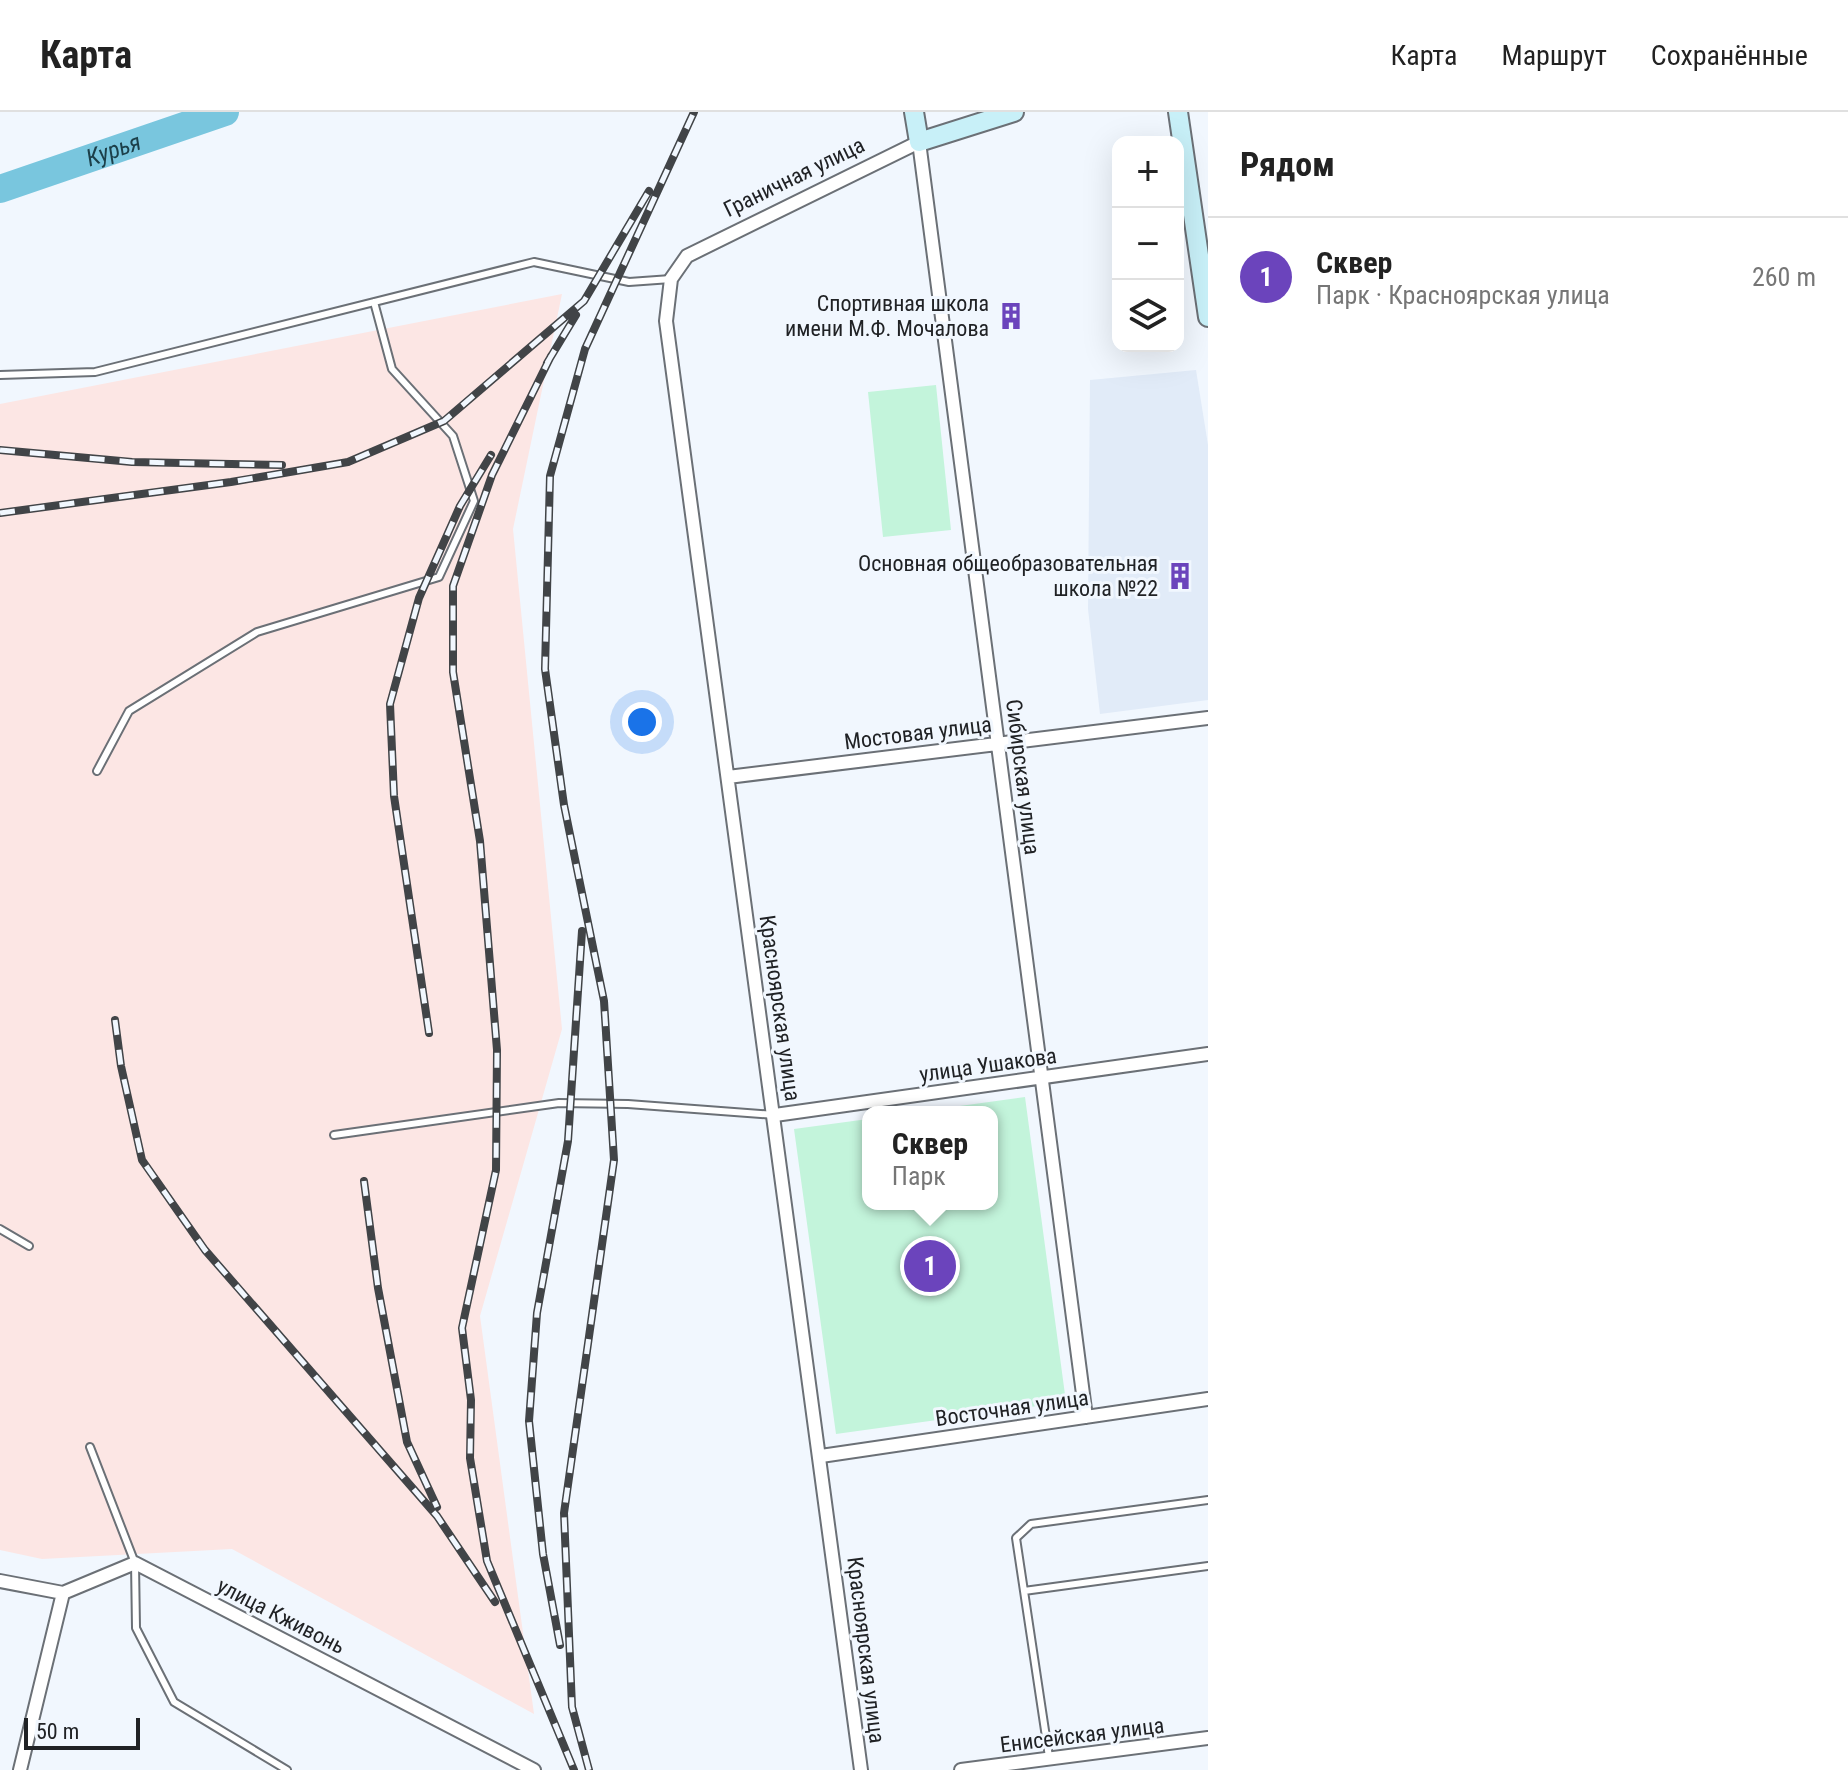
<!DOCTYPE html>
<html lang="ru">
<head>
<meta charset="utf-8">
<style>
	body { margin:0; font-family:"Roboto Condensed",sans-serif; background:#f6f6f6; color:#222 }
	.controls { position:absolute; right:24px; top:24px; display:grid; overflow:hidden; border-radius:16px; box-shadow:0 8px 32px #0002 }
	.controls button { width:72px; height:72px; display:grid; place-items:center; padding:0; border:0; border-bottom:2px solid #e0e0e0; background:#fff; color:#222; font:40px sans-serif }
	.scale { position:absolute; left:24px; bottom:20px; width:116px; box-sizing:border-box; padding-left:8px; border:4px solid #202225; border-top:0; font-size:22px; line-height:28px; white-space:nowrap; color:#202225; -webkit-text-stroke:6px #f1f7fe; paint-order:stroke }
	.you { position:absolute; left:642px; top:610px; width:28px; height:28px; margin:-20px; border:6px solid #fff; border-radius:50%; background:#1a73e8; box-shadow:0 0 0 12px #1a73e833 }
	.badge { display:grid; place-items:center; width:52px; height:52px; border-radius:50%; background:#6b44bc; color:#fff; font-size:26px; font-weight:700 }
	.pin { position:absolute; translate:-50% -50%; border:4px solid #fff; box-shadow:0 2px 8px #0006 }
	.popup { position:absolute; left:862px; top:994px; width:136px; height:104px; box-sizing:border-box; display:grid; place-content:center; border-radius:16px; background:#fff; filter:drop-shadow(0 2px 6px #0005); font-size:26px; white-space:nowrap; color:#767676 }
	.popup b { font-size:30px; color:#222 }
	.popup::after { content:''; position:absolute; left:50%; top:100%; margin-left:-16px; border:16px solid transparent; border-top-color:#fff }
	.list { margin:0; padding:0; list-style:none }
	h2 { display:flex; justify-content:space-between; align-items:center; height:104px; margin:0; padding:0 32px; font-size:34px }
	h2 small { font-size:26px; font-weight:400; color:#767676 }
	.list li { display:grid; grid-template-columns:52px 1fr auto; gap:24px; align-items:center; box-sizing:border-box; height:120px; padding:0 32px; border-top:2px solid #e0e0e0 }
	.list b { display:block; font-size:30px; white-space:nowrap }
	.list p { margin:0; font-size:26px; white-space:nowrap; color:#767676 }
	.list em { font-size:26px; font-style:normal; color:#767676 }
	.icon { flex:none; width:44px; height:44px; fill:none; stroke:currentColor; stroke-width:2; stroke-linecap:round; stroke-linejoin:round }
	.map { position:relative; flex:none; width:1208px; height:1658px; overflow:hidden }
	header { display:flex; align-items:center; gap:48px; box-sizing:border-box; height:112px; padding:0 40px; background:#fff; border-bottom:2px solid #e0e0e0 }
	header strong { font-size:38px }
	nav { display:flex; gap:44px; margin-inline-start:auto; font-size:28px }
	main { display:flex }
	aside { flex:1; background:#fff }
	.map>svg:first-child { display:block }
	.industrial { fill:#fce6e4 }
	.built { fill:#e1ebf8 }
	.green { fill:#c3f4db }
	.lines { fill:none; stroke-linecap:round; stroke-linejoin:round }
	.river { stroke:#79c6de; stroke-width:28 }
	.lane-casing { stroke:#6b7076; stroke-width:10 }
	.street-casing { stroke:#6b7076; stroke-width:16 }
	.secondary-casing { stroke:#6b7076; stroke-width:22 }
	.lane { stroke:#fff; stroke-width:6 }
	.street { stroke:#fff; stroke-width:12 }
	.secondary { stroke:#c8f0f8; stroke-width:18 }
	.rail-casing { stroke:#414447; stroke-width:8 }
	.rail { stroke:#f1f7fe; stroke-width:5; stroke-dasharray:15; stroke-linecap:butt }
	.labels { text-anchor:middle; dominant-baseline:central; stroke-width:6; stroke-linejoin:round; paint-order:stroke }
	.street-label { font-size:22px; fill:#202225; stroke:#f1f7fe }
	.poi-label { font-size:22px; fill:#202225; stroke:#f1f7fe; text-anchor:end }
	.water-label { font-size:24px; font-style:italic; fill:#1c404a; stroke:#f1f7fe }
</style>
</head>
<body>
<header>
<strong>Карта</strong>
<nav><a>Карта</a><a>Маршрут</a><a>Сохранённые</a></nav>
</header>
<main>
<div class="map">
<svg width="1208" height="1658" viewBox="0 0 1208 1658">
	<rect width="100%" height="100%" fill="#f1f7fe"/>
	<path class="industrial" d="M562,182L513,417L562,917L480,1204L534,1602L232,1437L42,1447L0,1438V292Z"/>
	<path class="built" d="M1196,258L1208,333V588L1100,602L1088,497L1090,268Z"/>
	<path class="green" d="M936,273L951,418L883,425L868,280Z
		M1025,985L1066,1290L836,1322L794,1017L868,1007V1092H992V1000H916Z"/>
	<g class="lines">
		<path class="river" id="s1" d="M0,77L225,0"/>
		<g class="lane-casing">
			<path id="lane" d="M0,263L95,260L534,150L629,170L671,167
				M97,659L129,599L257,520L439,465L474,389L453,324L392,257L374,190
				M334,1023L559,991L628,992L775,1003
				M0,1117L29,1134
				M90,1335L135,1451L136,1516L174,1590L287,1658
				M1024,1479L1208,1454
				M1049,1645L1016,1426L1031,1412L1208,1388"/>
		</g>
		<g class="street-casing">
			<path id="street" d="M728,665L1208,606
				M775,1003L1208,942
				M821,1344L1208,1287
				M0,1469L63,1481L135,1451L534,1658
				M20,1658L63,1481
				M861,1658L666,209L671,167L687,144L919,30L1086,1305
				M961,1658L1208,1626"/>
		</g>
		<g class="secondary-casing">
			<path id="secondary" d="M914,0L919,30L1014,0
				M1178,0L1208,205"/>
		</g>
		<use href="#lane" class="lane"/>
		<use href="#street" class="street"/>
		<use href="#secondary" class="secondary"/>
		<g class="rail-casing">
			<path id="rail" d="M551,244L492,363L453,474V560L480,729L497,938L496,1058L462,1216L471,1288L470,1346L487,1449L574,1658
				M547,251L576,203
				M0,338L132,350L282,353
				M0,401L231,370L348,350L444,309L584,189L649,79
				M115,908L121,954L142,1048L205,1138L437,1404L495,1490
				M429,921L394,684L390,592L419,486L460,394L491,343
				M364,1069L378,1176L407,1330L437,1395
				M560,1533L543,1442L529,1309L537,1201L568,1029L582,819
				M589,1658L572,1595L564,1401L614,1048L604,889L564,693L545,557L550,364L585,237L694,0"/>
		</g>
		<use href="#rail" class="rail"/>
	</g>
	<defs>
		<g id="building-bare" transform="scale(2.16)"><path d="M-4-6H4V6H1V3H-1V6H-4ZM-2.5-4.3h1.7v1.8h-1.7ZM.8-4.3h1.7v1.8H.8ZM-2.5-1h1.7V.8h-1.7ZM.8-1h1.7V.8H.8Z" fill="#6b44bc" stroke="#f1f7fe" stroke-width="2.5" paint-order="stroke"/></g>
	</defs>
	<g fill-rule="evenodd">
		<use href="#building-bare" x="1011" y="204"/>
		<use href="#building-bare" x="1180" y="464"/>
	</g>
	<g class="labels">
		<g class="street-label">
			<text transform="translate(794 65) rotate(-26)">Граничная улица</text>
			<text transform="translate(918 621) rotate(-7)">Мостовая улица</text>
			<text transform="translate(1023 665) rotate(83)">Сибирская улица</text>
			<text transform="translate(780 896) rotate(82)">Красноярская улица</text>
			<text transform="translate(988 953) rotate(-8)">улица Ушакова</text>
			<text transform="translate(1012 1296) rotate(-8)">Восточная улица</text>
			<text transform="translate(281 1504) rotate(27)">улица Кживонь</text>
			<text transform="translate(866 1538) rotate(83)">Красноярская улица</text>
			<text transform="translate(1082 1623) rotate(-7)">Енисейская улица</text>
		</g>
		<g class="poi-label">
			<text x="989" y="191">Спортивная школа<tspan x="989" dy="25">имени М.Ф. Мочалова</tspan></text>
			<text x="1158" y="451">Основная общеобразовательная<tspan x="1158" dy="25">школа №22</tspan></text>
		</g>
		<g class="water-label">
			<text stroke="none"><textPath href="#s1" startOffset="120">Курья</textPath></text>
		</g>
	</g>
</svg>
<div class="controls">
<button>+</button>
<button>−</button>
<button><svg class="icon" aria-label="layers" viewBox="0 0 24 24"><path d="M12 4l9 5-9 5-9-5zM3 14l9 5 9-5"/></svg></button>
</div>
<div class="scale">50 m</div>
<div class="you"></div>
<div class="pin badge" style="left:930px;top:1154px">1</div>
<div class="popup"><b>Сквер</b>Парк</div>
</div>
<aside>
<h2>Рядом<small></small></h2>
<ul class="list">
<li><span class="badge">1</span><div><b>Сквер</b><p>Парк · Красноярская улица</p></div><em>260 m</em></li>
</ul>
</aside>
</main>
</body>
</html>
